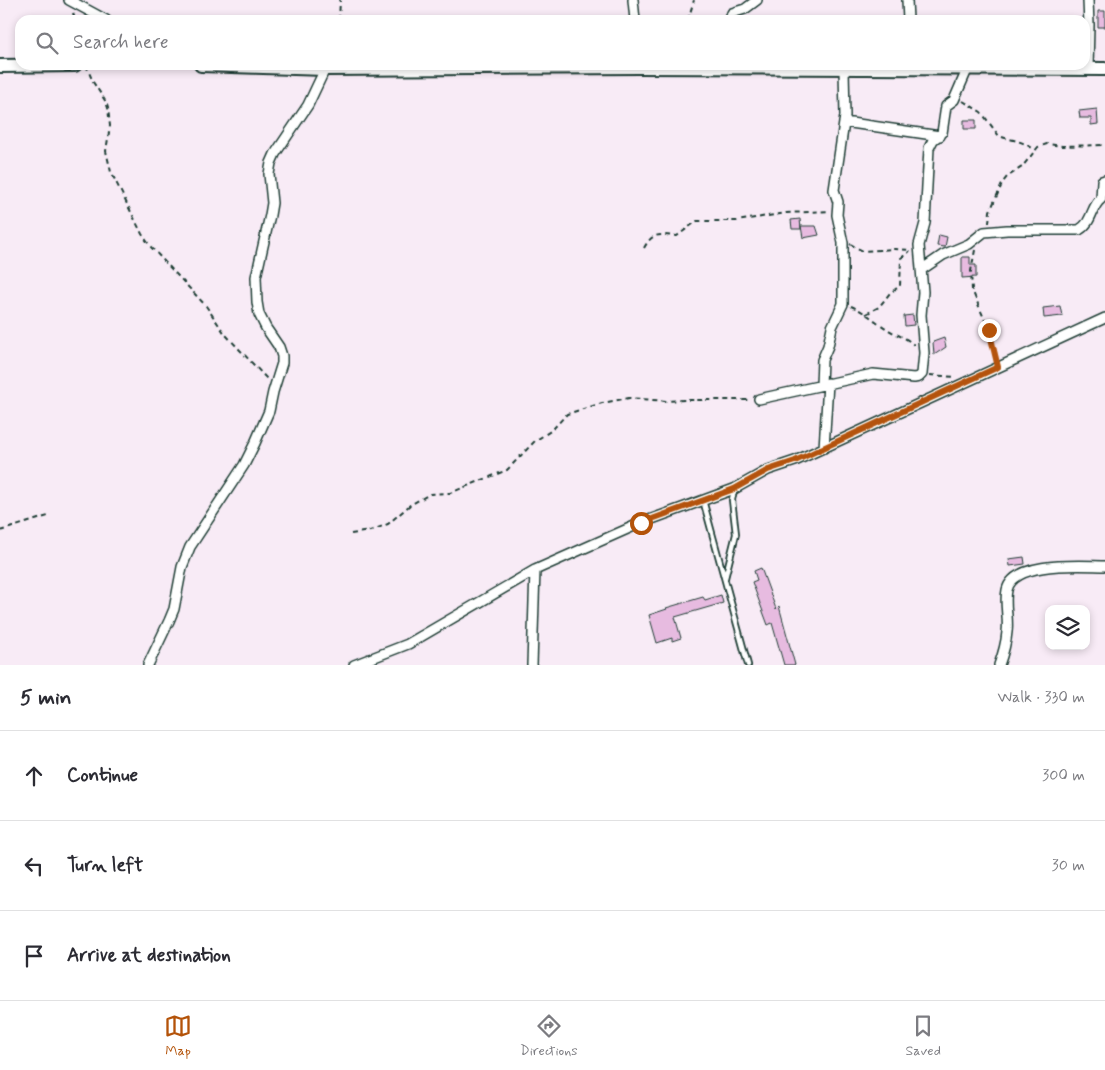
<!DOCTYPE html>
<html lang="en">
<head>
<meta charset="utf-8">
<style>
	body { margin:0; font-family:Mynerve,sans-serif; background:#f7f7f7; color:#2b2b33 }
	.controls { position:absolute; right:15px; bottom:15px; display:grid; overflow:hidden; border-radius:10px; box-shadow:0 2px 8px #0003 }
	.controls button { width:45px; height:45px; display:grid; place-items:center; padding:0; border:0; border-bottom:1px solid #e1e1e2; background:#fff; color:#2b2b33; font:25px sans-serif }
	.stop { position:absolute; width:15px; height:15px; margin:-11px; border:4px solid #b45309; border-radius:50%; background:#fff }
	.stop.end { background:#b45309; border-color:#fff; box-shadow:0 1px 5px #0008 }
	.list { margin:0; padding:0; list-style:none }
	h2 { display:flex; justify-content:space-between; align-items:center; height:65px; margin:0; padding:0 20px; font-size:21px }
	h2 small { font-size:16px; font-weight:400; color:#7c7c81 }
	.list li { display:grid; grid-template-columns:32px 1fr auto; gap:15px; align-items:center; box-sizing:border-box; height:90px; padding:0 20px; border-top:1px solid #e1e1e2 }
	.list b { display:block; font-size:19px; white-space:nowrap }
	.list em { font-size:16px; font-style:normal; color:#7c7c81 }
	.icon { flex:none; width:28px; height:28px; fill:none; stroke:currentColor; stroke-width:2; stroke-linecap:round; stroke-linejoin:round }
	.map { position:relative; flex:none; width:1105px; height:665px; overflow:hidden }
	.search { position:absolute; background:#fff; box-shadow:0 2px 8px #0003; left:15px; right:15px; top:15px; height:55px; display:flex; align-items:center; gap:12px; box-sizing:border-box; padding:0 18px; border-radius:15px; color:#7c7c81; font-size:19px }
	.sheet { height:335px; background:#fff }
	nav { display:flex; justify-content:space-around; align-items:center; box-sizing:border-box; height:70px; border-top:1px solid #e1e1e2; background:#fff; font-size:14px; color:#7c7c81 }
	nav a { display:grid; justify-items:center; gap:2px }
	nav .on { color:#b45309 }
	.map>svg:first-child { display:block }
	.building { fill:#e7bbe0; stroke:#1f3d34 }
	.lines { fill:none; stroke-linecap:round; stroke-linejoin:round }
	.lane-casing { stroke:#1f3d34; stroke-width:8 }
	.street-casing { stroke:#1f3d34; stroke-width:12 }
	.secondary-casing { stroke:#1f3d34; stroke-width:16 }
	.path { stroke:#1f3d34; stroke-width:2; stroke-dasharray:5 4; stroke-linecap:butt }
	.lane { stroke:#fff; stroke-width:4.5 }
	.street { stroke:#fff; stroke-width:9 }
	.secondary { stroke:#fff; stroke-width:12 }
	.route { stroke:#b45309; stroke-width:6 }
</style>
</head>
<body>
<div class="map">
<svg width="1105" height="665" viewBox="0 0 1105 665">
	<rect width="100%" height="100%" fill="#f8ebf6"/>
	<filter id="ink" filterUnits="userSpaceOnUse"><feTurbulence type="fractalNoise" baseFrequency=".02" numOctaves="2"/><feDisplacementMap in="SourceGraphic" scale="10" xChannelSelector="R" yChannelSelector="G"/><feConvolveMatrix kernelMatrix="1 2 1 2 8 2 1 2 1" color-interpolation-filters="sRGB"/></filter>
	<g filter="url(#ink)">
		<path class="building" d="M1098,11H1105V27H1098Z
			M1097,109L1098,124L1091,125V118H1080L1079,111Z
			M964,120H976V129H964Z
			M800,219L801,229H792L791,220Z
			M801,226H816L819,235L803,238Z
			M939,235L947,237L945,247L937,246Z
			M962,257H970V265H976V277L962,278Z
			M1060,306L1062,316L1044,318L1043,308Z
			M913,315L914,325L905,326L904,316Z
			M944,338L946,347L934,355L933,342Z
			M1024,557L1025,564L1010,566L1009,559Z
			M761,568L776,609L779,606L795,665H784L772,623L768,625L752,582L757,580L754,571Z
			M721,595L723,603L675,617L681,638L672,641V638L657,643L649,615L667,609L666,608L703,597L705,600Z"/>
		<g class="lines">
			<g class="lane-casing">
				<path id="lane" d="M703,500L748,665
					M725,578L736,534L732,500L734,490"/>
			</g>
			<g class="street-casing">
				<path id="street" d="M69,0L106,20
					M633,0L635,20
					M907,0L908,20
					M1088,0L1089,25L1088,69
					M730,20L732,13L745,9L757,0
					M844,122L940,136
					M921,270L943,255L969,244L984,232L1007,230H1079C1093,222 1091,206 1101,199L1102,181L1105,180
					M821,385L822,360L828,346L832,327L843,304V243L837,215L838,202L834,190L845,116L844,69
					M759,399L873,374L914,378L919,377L922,374L924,353L921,315L923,292L919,245L925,223L929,148L933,140L942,133L946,106L954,100L967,70
					M824,448L828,383
					M148,665L169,621L174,609L182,567L190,547L244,465L255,443L269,411L273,392L282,363V356L279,347L266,328L259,314L257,302L256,277L270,215L272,203L269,174L271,163L275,154L308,105L325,69
					M354,665L408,644L535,570L641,523L734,489L768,470L795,461L1105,318
					M532,665L535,570
					M999,665C1003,654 1006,644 1007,632C1009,618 1004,604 1007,590C1014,560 1082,566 1105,566"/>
			</g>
			<g class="secondary-casing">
				<path id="secondary" d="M201,65L325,69L639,67L1105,69
					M0,66L75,65"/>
			</g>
			<path class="path" d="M73,13L75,20
				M339,20L340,0
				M688,20L694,0
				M86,65L93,82L106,102L108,108L110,126L106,151L111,172L142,234L150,246L206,306L225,334L267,379
				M963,101L981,112L999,136C1013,141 1022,140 1035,150
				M989,223L990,211L1003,182L1007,177L1022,167L1038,147L1047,144L1062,146L1105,145
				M850,244L863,251L894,249L911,250
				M644,248C653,231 661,235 677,236L697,221H737L786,213L830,211
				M975,250L971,271L972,290L989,330L996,360
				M851,306C868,313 881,327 898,335C904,338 909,340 914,345
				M866,314L879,307L890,293L900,286L901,258L910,251
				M930,375L955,377
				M0,531L48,516
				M351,534L370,531L388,524L410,505L430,494L450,493L507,470L535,441L552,430L567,414L602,403L629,398L666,401L686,400H750"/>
			<use href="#lane" class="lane"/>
			<use href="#street" class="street"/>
			<use href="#secondary" class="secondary"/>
		</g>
	</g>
	<g class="lines" filter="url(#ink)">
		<path class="route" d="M641,523L734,489L768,470L795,461L998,367L989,330"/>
	</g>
</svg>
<div class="controls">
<button><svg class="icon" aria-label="layers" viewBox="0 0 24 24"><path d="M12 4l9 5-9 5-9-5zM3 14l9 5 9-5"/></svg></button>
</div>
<div class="stop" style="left:641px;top:523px"></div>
<div class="stop end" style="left:989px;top:330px"></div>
<div class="search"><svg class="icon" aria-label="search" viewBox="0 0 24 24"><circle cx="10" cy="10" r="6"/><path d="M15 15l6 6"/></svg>Search here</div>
</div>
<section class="sheet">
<h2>5 min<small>Walk · 330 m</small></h2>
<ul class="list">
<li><svg class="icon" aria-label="ahead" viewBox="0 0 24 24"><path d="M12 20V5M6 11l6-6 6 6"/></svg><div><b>Continue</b></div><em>300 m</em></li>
<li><svg class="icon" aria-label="left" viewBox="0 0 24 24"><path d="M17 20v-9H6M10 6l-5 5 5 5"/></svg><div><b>Turn left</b></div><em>30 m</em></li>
<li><svg class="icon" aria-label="arrive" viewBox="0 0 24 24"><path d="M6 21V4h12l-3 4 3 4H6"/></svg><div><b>Arrive at destination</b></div></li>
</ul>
</section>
<nav>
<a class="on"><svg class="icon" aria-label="map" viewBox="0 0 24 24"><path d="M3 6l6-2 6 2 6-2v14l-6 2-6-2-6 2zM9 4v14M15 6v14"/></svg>Map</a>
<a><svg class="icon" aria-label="directions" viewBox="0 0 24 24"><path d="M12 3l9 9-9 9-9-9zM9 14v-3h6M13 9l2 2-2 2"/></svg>Directions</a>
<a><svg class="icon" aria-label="saved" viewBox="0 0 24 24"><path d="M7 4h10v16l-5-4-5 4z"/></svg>Saved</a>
</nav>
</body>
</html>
